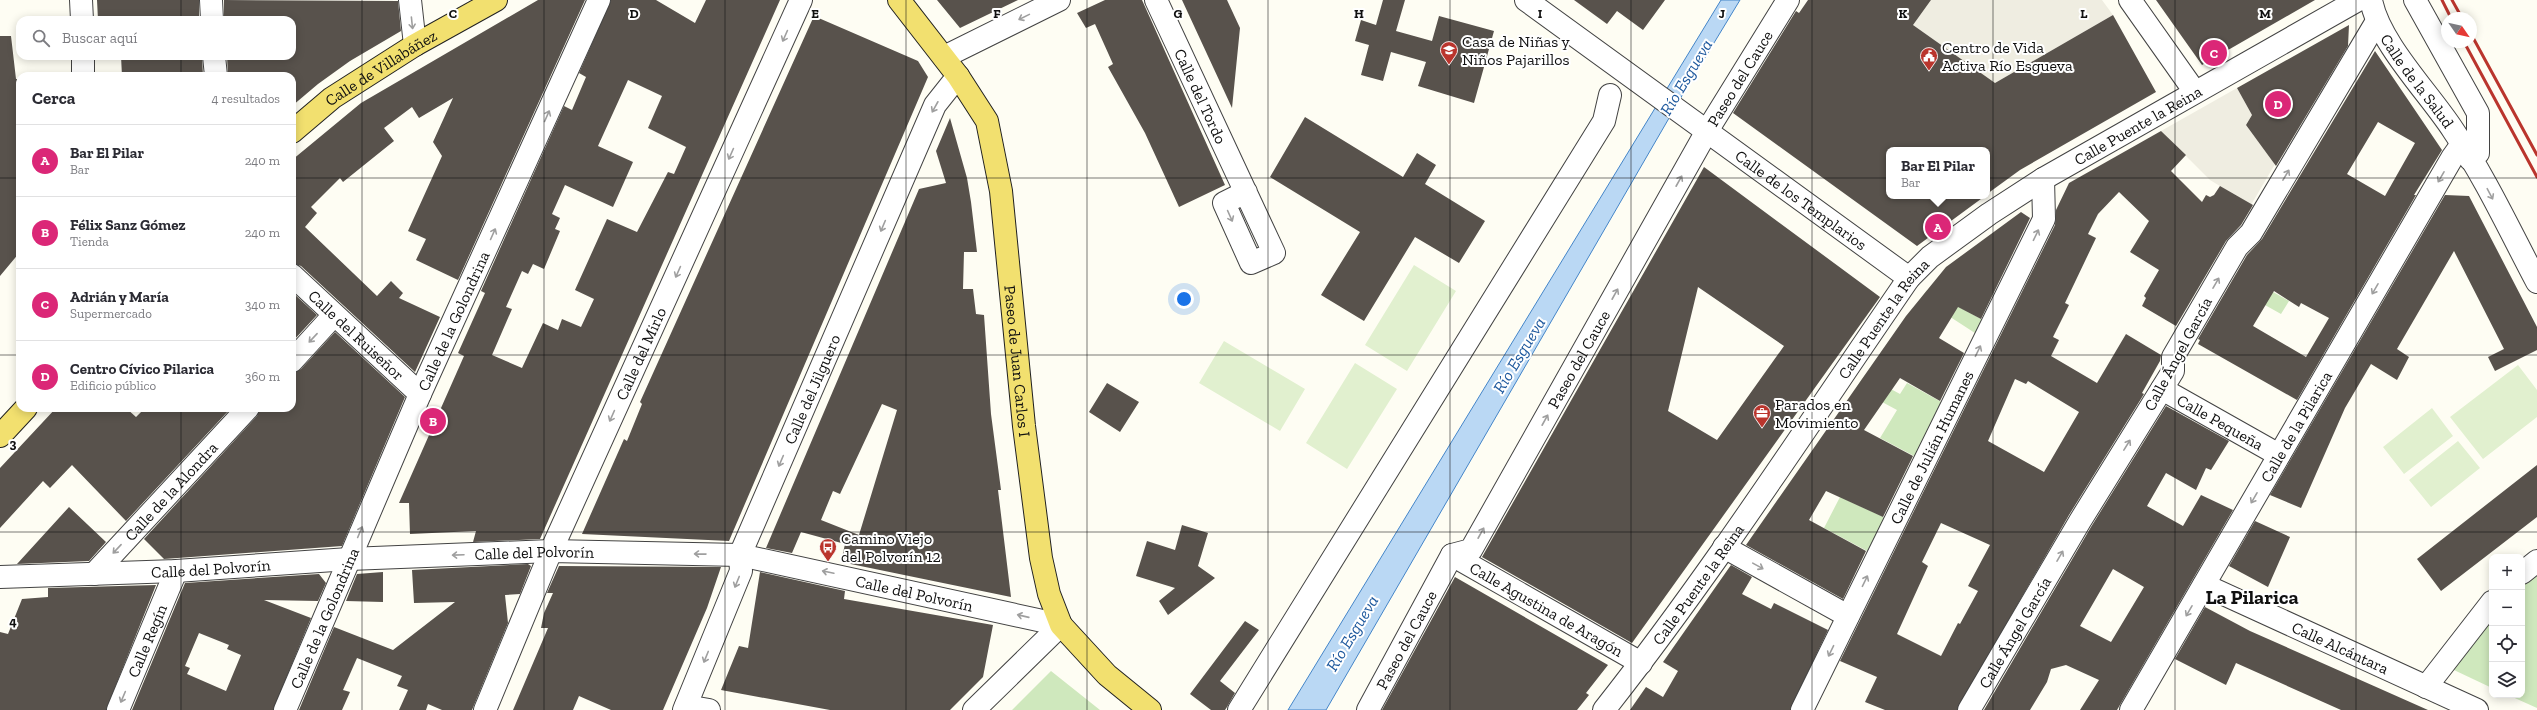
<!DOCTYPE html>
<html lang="es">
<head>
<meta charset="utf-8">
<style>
	body { margin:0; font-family:"Zilla Slab",serif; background:#f7f7f7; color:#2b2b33 }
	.controls { position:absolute; right:12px; bottom:12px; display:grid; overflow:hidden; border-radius:8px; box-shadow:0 2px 10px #0003 }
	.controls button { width:36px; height:36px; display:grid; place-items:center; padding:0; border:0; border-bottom:1px solid #e1e1e2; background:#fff; color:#2b2b33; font:20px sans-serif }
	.compass { position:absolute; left:2441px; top:12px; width:36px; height:36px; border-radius:50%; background:#fff; box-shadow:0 2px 10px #0003; rotate:124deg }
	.you { position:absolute; left:1184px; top:299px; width:14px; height:14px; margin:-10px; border:3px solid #fff; border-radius:50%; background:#1a73e8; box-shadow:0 0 0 6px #1a73e833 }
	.badge { display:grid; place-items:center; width:26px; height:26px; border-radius:50%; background:#db2777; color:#fff; font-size:13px; font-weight:700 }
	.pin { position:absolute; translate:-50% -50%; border:2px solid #fff; box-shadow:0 1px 4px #0006 }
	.popup { position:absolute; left:1886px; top:147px; width:104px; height:52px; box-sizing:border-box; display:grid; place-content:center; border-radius:8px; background:#fff; filter:drop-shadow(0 1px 3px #0005); font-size:13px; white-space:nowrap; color:#7c7c81 }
	.popup b { font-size:15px; color:#2b2b33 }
	.popup::after { content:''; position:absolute; left:50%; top:100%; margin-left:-8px; border:8px solid transparent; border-top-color:#fff }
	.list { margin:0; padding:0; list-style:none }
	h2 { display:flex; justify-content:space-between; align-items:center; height:52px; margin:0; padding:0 16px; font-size:17px }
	h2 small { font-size:13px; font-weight:400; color:#7c7c81 }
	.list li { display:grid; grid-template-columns:26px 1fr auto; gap:12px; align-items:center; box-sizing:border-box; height:72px; padding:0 16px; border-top:1px solid #e1e1e2 }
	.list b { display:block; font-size:15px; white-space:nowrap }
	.list p { margin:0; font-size:13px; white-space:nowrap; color:#7c7c81 }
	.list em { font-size:13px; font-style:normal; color:#7c7c81 }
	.icon { flex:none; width:22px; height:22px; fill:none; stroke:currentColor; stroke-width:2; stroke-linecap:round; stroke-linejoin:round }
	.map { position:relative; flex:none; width:2537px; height:710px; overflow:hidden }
	.search { position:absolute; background:#fff; box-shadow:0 2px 10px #0003; left:16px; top:16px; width:280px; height:44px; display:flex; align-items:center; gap:10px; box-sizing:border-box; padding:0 14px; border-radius:12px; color:#7c7c81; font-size:15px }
	.panel { position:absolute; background:#fff; box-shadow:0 2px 10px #0003; left:16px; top:72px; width:280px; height:340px; border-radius:12px }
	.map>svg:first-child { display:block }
	.green { fill:#cfe8bd }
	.pitch { fill:#e1f0cf }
	.plaza { fill:#efede1 }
	.water { fill:#bad8f4; stroke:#4485c8 }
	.building { fill:#58524c; fill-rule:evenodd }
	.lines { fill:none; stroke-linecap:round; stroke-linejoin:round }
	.minor-casing { stroke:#434343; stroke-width:24 }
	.major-casing { stroke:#212121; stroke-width:24 }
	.minor { stroke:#fff; stroke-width:22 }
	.major { stroke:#f2e06f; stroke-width:22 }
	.rail { stroke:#ba352d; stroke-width:3 }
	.oneway { stroke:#9f9f9f }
	.grid { fill:none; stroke:#101010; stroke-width:1; stroke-opacity:0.55 }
	.labels { text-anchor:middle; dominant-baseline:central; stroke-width:4; stroke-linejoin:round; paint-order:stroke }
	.poi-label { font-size:16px; fill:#101010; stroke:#fff; text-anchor:start }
	.street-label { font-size:16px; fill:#101010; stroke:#fff }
	.water-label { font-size:17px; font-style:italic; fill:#1d589d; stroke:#fff }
	.district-label { font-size:20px; font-weight:bold; fill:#101010; stroke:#fff }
	.grid-label { font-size:13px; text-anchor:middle; font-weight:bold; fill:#101010; stroke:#fff; stroke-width:4; stroke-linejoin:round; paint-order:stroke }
</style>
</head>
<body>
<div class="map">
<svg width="2537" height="710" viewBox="0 0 2537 710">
	<rect width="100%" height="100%" fill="#fefdf3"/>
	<path class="green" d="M2240,273L2289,301L2281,314L2231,286Z
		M1927,290L1985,321L1978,335L1921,298Z
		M1865,375L1900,394L1907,383L1945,404L1918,458L1880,438L1897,410L1856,388Z
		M1840,497L1888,519L1871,553L1824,528Z
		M2537,550V708L2508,695H2522V561Z
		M2492,589V688L2437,662L2452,639Z
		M1051,671L1100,710H1012Z"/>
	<path class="pitch" d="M1414,265L1456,291L1407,371L1365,345Z
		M1224,341L1305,389L1280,431L1199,383Z
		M1355,363L1397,389L1347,469L1306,443Z
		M2518,365L2537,390V417L2483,459L2450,417Z
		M2432,408L2453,436L2404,474L2383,447Z
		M2458,441L2480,468L2431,507L2409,480Z"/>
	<path class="plaza" d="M1931,0H2102L2113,15L1976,94L1987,78L1913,25Z
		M2237,88L2252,115L2246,125L2275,164L2251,205L2210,180L2161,131Z"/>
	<path class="water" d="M1721,0H1740L1683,94L1326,710H1288Z"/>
	<path class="building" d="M97,0H199V20H98Z
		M224,0L398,1L401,31L350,61L318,84L292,106V76H228L227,56H292V20H224Z
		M538,0H585L458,280L416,260L426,239L408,231L442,156L433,142L453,98L419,118L412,107L384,128L394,141L343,182L340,178L311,207L317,213L305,227L377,296L391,281L403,293L399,298L440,317L415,372L301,266L292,263V160L361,103Z
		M611,0H656L695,23L706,0H780L540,539L473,542L476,531L410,534L409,503H399L464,356L458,353L485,293L481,291L564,106L572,110L586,77L579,73ZM628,80L662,96L648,128L686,147L674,174L668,172L637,232L607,219L575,290L594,299L581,327L562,319L558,330L543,323L522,368L492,355L512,309L506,307L522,271L528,274L533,264L544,269L560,231L555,229L560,218L552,214L565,185L613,207L633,162L598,146Z
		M937,0H1018L960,28Z
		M1105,0H1142L1225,185L1179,207L1145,133L1108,67L1113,64L1095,24L1086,28L1077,13Z
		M1182,0H1227L1240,28L1232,108Z
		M1383,0H1405L1396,31L1432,41L1439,16L1494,31L1474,103L1418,86L1426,62L1391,52L1383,81L1361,75L1369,45L1355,41L1361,20L1376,25Z
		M1574,0H1665L1643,30L1617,11L1607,24Z
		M1808,0H1931L1913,25L1995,83L2113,15L2156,92L2020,170L1987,194V150H1889V196H1985L1917,246L1733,113L1796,11L1799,13Z
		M2156,0H2315L2202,65Z
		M814,16L918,61L928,77L729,541L582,534L624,439L627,441L642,404L640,402Z
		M2349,25L2348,46L2276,166L2246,125L2252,115L2237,88Z
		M0,36H11L16,79H20V252L0,276Z
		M2375,51L2442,150L2414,195H2416L2297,400L2198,344L2200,340L2198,339L2247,255L2262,239ZM2378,122L2415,143L2385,196L2347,174ZM2274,291L2299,307L2301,303L2329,318L2306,357L2253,326Z
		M121,56H202L203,76H122Z
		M1305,117L1403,177L1417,153L1436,165L1425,184L1485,221L1459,263L1415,237L1364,321L1321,295L1360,232L1270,177Z
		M950,118L967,178L971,202L977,252H964L963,289H973L976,314L984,315L991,414L1001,490H998L1011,597L841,562L845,544L801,532L792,553L766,548L919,189L946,183L936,151ZM882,404L897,410L859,535L821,520L833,491L840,494Z
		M2161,131L2186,155L2171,171L2202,202L2206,195L2210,197L2214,195L2220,186L2253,205L2241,225L2226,241L2176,326L2142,306L2146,298L2144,296L2159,270L2130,252L2149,221L2119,192L2098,214L2088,234L2096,238L2065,303L2069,305L2053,337L2059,340L2051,356L2097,383L2126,334L2161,355L2160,361L2142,393L2144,394L2069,515L1957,710H1885L1865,702L1877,677L1840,661L2055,225L2056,210L2069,183ZM2015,379L2026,384L2028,381L2079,412L2044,472L1988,441ZM1941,523L1990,545L1968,586L1978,591L1960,624L1958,623L1941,656L1897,634L1928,566L1922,562Z
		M1704,167L1880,297L1632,643L1482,557ZM1698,287L1784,346L1717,440L1668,411Z
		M2445,195L2469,196L2537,327V350L2495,371L2488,357L2504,349L2454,251L2397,349L2409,357L2397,380L2371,364L2345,408L2301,508L2270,495Z
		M2021,212L2030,218L1981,319L1958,307L1939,338L1964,353L1940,401L1900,378L1864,430L1913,456L1883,517L1826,491L1809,520L1866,551L1843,599L1746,545L1906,316L1946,267Z
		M292,292L317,315L292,342Z
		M335,332L405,397L342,546L164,559L144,539L257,416L260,408H292V373L301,369Z
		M1107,383L1139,402L1120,432L1089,412Z
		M2166,406L2229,441L2211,470L2206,468L2196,490L2166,473L2147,506L2183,526L2201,495L2233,510L2117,710H2080L2099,680L2066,665L2051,669L2047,682L2030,710H1984L2091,527ZM2113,569L2144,587L2111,642L2080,626Z
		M56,408H126L136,417L145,408H231L126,521L72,465L50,488L43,481L0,528V468Z
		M2537,465V517L2441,591L2417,559Z
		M69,507L106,542L89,561L17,564Z
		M2255,521L2290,537L2268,587L2229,566Z
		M1182,525L1208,533L1198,566L1215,578L1168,615L1159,601L1175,588L1136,576L1147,541L1175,550Z
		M528,564L531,566L520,594L505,595L508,623L472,710H442L428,704L426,710H399L408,690L397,686L402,676L357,658L343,690L350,692L342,710H299L334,627L393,650L455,602L414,603L412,570Z
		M1731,565L1752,577L1742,594L1771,609L1774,603L1828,630L1790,710H1630L1646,687L1663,697L1678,671L1663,662Z
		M559,566L721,567L707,608L663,710H611L579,696L573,710H513L548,628H541L544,613L553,593H547Z
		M383,572V602L346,601L357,574Z
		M760,572L845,591L844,599L993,625L983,677L950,710H830L721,690L739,646L748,648Z
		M319,574L326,583L318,601L264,600L311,618L273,710H132L185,583ZM199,633L229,645L227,649L241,655L226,691L187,674L190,668L185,666Z
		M1455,577L1608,665L1586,693L1589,695L1577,710H1382Z
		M156,585L106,710H0V632L8,634L22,599L48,597V588Z
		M2205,607L2250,631L2428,710H2341L2236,663L2226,685L2175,659Z
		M1245,621L1259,630L1220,681L1235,693L1227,707L1225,710H1211L1190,694Z"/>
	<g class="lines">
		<g class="minor-casing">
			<g id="minor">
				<path d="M81,0L82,20"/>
				<path d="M211,0L212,20"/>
				<path d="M410,0L415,45"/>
				<path id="s1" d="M1156,0L1274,253L1251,263L1224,203L1246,192"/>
				<path id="s2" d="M1526,0L1909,278"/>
				<path d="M2130,0L2195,92"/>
				<path id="s3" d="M2371,0C2379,43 2429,93 2453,130C2485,177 2510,231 2537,282"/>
				<path d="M2415,0L2478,113V153L2470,159"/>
				<path d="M83,56V76"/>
				<path d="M214,56L216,76"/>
				<path d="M944,57L1059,0"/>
				<path id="s4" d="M292,275L420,394"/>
				<path d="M292,361L334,315"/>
				<path id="s5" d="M2162,389L2279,455"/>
				<path d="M1724,547L1848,616"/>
				<path id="s6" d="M1452,555L1641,663"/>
				<path d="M2522,573L2537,561"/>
				<path id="s7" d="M94,574L248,408"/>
				<path id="s8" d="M0,577L176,571L349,559L551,551L740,555L1061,625"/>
				<path id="s9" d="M2204,585L2477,710"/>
				<path d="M2426,687L2492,602"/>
				<path d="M686,706L709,710"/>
				<path id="s10" d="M118,710L176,571"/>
				<path id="s11" d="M285,710L420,394L599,0"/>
				<path id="s12" d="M485,710L551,551L801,0"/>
				<path id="s13" d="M684,710L741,571L740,555L935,105L958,76"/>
				<path d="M974,710L1061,625"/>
				<path d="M1239,710L1604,121L1610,95"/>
				<path id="s14" d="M1368,710L1452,555L1471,550L1707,131L1788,0"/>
				<path id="s15" d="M1604,710C1713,572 1809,423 1909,278L1930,257L1989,214L2043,179L2358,0"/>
				<path id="s16" d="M1802,710L2044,219L2043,179"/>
				<path id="s17" d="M1969,710L2080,521L2173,371V357L2237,247L2251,233L2377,21"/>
				<path id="s18" d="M2131,710L2452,158L2462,144"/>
			</g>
		</g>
		<g class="major-casing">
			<g id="major">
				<path id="s19" d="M899,0L958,76L987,121L1001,191L1024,426L1041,558L1049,594L1061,625L1107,675L1150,710"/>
				<path id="s20" d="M292,132L332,98L415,45L496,0"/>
				<path d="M0,436L26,408"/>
			</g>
		</g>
		<use href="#minor" class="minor"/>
		<use href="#major" class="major"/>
		<path class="rail" d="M2442,0L2451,18
			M2452,0L2462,18
			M2471,34L2537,155
			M2464,42L2537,177"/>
	</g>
	<defs><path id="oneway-shaft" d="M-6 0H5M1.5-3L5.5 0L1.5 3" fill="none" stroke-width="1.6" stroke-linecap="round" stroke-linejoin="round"/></defs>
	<g class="oneway">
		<use href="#oneway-shaft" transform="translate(1024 17) rotate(154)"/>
		<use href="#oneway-shaft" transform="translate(412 23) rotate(84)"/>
		<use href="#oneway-shaft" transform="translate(785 36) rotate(114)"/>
		<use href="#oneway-shaft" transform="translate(935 107) rotate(119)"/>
		<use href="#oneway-shaft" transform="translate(547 116) rotate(-66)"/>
		<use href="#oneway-shaft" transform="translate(731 154) rotate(114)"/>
		<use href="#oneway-shaft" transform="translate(2286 175) rotate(-59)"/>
		<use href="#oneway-shaft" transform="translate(2441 177) rotate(120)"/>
		<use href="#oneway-shaft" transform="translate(1679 181) rotate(-61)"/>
		<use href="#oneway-shaft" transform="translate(2490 194) rotate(62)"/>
		<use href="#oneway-shaft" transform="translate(1230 216) rotate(66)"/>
		<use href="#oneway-shaft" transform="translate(883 226) rotate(113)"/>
		<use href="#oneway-shaft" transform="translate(493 234) rotate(-66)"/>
		<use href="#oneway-shaft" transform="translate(2036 235) rotate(-64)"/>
		<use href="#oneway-shaft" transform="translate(678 272) rotate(114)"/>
		<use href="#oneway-shaft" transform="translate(2216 283) rotate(-60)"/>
		<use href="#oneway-shaft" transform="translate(2375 289) rotate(120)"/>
		<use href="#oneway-shaft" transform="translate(1615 294) rotate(-61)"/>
		<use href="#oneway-shaft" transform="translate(313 338) rotate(133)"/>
		<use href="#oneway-shaft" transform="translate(1978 351) rotate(-64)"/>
		<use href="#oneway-shaft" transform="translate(612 416) rotate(114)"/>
		<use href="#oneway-shaft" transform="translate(1545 420) rotate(-61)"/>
		<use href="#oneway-shaft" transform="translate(2127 445) rotate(-58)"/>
		<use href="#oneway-shaft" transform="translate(781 461) rotate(113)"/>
		<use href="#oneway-shaft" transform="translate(2254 498) rotate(120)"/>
		<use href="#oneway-shaft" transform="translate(360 532) rotate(-67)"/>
		<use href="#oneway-shaft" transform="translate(1481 533) rotate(-61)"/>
		<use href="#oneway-shaft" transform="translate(117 549) rotate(133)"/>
		<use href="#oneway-shaft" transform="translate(700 554) rotate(-179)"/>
		<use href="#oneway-shaft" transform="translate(458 555) rotate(178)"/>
		<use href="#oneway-shaft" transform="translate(2060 556) rotate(-60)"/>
		<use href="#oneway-shaft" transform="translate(1758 566) rotate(29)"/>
		<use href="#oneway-shaft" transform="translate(828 572) rotate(-168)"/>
		<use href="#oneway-shaft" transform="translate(1865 581) rotate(-64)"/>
		<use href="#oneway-shaft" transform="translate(737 582) rotate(112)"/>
		<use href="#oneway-shaft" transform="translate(2189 611) rotate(120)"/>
		<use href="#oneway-shaft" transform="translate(1023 616) rotate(-167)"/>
		<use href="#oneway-shaft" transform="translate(1831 651) rotate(116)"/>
		<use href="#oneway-shaft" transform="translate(706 657) rotate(112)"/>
		<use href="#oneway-shaft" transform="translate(123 697) rotate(113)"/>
	</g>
	<path class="grid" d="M181,0V20M362,0V710M544,0V710M725,0V710M906,0V710M1087,0V710M1268,0V710M1450,0V710M1631,0V710M1812,0V710M1993,0V710M2175,0V710M2356,0V710M181,56V76M0,178H20M292,178H2537M0,355H20M292,355H2537M181,408V710M0,532H2537"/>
	<defs>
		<g id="school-pin" transform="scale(0.9)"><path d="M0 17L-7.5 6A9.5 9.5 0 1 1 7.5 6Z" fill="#ba352d" stroke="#fff"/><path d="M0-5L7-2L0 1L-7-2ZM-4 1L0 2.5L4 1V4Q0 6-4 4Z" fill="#fff"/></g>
		<g id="civic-pin" transform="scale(0.9)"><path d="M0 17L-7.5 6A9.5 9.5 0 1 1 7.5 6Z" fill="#ba352d" stroke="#fff"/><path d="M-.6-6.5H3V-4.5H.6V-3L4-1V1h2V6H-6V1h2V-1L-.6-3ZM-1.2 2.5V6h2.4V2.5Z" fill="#fff"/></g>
		<g id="office-pin" transform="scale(0.9)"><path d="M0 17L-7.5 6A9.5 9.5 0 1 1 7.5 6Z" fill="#ba352d" stroke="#fff"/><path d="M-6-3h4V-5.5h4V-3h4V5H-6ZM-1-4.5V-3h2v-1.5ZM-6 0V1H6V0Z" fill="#fff"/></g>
		<g id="bus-pin" transform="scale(0.9)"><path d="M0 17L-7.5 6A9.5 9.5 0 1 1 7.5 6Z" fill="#ba352d" stroke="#fff"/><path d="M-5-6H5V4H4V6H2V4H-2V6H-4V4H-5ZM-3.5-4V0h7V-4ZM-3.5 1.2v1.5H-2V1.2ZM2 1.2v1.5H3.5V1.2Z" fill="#fff"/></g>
	</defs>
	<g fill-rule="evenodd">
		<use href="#school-pin" x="1449" y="50"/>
		<use href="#civic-pin" x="1929" y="56"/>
		<use href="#office-pin" x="1762" y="413"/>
		<use href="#bus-pin" x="828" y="547"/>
	</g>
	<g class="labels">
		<g class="poi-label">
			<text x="1462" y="41">Casa de Niñas y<tspan x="1462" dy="18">Niños Pajarillos</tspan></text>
			<text x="1942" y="47">Centro de Vida<tspan x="1942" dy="18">Activa Río Esgueva</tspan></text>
			<text x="1775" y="404">Parados en<tspan x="1775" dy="18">Movimiento</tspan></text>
			<text x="841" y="538">Camino Viejo<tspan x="841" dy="18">del Polvorín 12</tspan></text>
		</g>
		<g class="street-label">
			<text stroke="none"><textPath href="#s20" startOffset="110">Calle de Villabáñez</textPath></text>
			<text stroke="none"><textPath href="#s14" startOffset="739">Paseo del Cauce</textPath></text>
			<text stroke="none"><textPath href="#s3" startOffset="94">Calle de la Salud</textPath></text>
			<text stroke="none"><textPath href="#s1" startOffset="106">Calle del Tordo</textPath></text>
			<text stroke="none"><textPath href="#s15" startOffset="805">Calle Puente la Reina</textPath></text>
			<text stroke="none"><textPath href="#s2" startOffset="340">Calle de los Templarios</textPath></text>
			<text stroke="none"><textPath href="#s15" startOffset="481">Calle Puente la Reina</textPath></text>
			<text stroke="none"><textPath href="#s11" startOffset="424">Calle de la Golondrina</textPath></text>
			<text stroke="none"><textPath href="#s4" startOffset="88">Calle del Ruiseñor</textPath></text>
			<text stroke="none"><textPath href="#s12" startOffset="389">Calle del Mirlo</textPath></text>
			<text transform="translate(2178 354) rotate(-62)">Calle Ángel García</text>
			<text stroke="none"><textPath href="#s14" startOffset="415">Paseo del Cauce</textPath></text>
			<text stroke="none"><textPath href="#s19" startOffset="392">Paseo de Juan Carlos I</textPath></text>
			<text stroke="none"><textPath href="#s13" startOffset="347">Calle del Jilguero</textPath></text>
			<text stroke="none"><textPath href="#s5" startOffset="67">Calle Pequeña</textPath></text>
			<text stroke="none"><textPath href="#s18" startOffset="328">Calle de la Pilarica</textPath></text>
			<text stroke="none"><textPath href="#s16" startOffset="293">Calle de Julián Humanes</textPath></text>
			<text stroke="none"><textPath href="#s7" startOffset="113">Calle de la Alondra</textPath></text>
			<text stroke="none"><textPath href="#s8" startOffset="535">Calle del Polvorín</textPath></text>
			<text stroke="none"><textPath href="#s8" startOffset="211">Calle del Polvorín</textPath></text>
			<text stroke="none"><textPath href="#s15" startOffset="157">Calle Puente la Reina</textPath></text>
			<text stroke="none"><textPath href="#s8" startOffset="919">Calle del Polvorín</textPath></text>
			<text stroke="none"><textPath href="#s6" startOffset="109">Calle Agustina de Aragón</textPath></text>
			<text stroke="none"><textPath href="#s11" startOffset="100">Calle de la Golondrina</textPath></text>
			<text stroke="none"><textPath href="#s17" startOffset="90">Calle Ángel García</textPath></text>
			<text stroke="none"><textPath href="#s14" startOffset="80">Paseo del Cauce</textPath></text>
			<text stroke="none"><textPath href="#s10" startOffset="75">Calle Regín</textPath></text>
			<text stroke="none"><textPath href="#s9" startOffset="150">Calle Alcántara</textPath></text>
		</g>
		<g class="water-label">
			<text transform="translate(1686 77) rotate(-59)">Río Esgueva</text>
			<text transform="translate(1519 355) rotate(-59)">Río Esgueva</text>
			<text transform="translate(1352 633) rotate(-59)">Río Esgueva</text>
		</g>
		<g class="district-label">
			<text x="2252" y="597">La Pilarica</text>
		</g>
	</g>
	<g class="grid-label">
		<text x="453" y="18">C</text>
		<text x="634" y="18">D</text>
		<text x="815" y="18">E</text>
		<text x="997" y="18">F</text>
		<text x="1178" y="18">G</text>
		<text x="1359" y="18">H</text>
		<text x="1540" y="18">I</text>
		<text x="1722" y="18">J</text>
		<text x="1903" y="18">K</text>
		<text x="2084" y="18">L</text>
		<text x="2265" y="18">M</text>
		<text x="13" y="448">3</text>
		<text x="13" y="626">4</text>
	</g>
</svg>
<div class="controls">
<button>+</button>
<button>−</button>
<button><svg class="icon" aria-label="locate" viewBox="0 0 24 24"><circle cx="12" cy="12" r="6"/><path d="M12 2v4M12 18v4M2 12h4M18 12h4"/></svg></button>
<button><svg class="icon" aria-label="layers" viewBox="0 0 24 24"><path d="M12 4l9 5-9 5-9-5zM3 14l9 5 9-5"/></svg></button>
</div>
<svg class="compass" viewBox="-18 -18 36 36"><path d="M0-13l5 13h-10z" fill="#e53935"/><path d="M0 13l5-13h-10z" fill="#7c7c81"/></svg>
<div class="you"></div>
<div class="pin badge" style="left:1938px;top:227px">A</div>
<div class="popup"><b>Bar El Pilar</b>Bar</div>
<div class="pin badge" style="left:433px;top:421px">B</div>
<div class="pin badge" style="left:2214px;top:53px">C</div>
<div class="pin badge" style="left:2278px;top:104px">D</div>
<div class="search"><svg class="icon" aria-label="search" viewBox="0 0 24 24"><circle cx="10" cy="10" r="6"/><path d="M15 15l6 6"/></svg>Buscar aquí</div>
<section class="panel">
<h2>Cerca<small>4 resultados</small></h2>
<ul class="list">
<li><span class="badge">A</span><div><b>Bar El Pilar</b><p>Bar</p></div><em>240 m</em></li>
<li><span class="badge">B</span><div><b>Félix Sanz Gómez</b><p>Tienda</p></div><em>240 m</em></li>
<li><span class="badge">C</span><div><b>Adrián y María</b><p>Supermercado</p></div><em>340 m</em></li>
<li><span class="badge">D</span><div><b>Centro Cívico Pilarica</b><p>Edificio público</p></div><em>360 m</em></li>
</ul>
</section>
</div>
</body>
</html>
